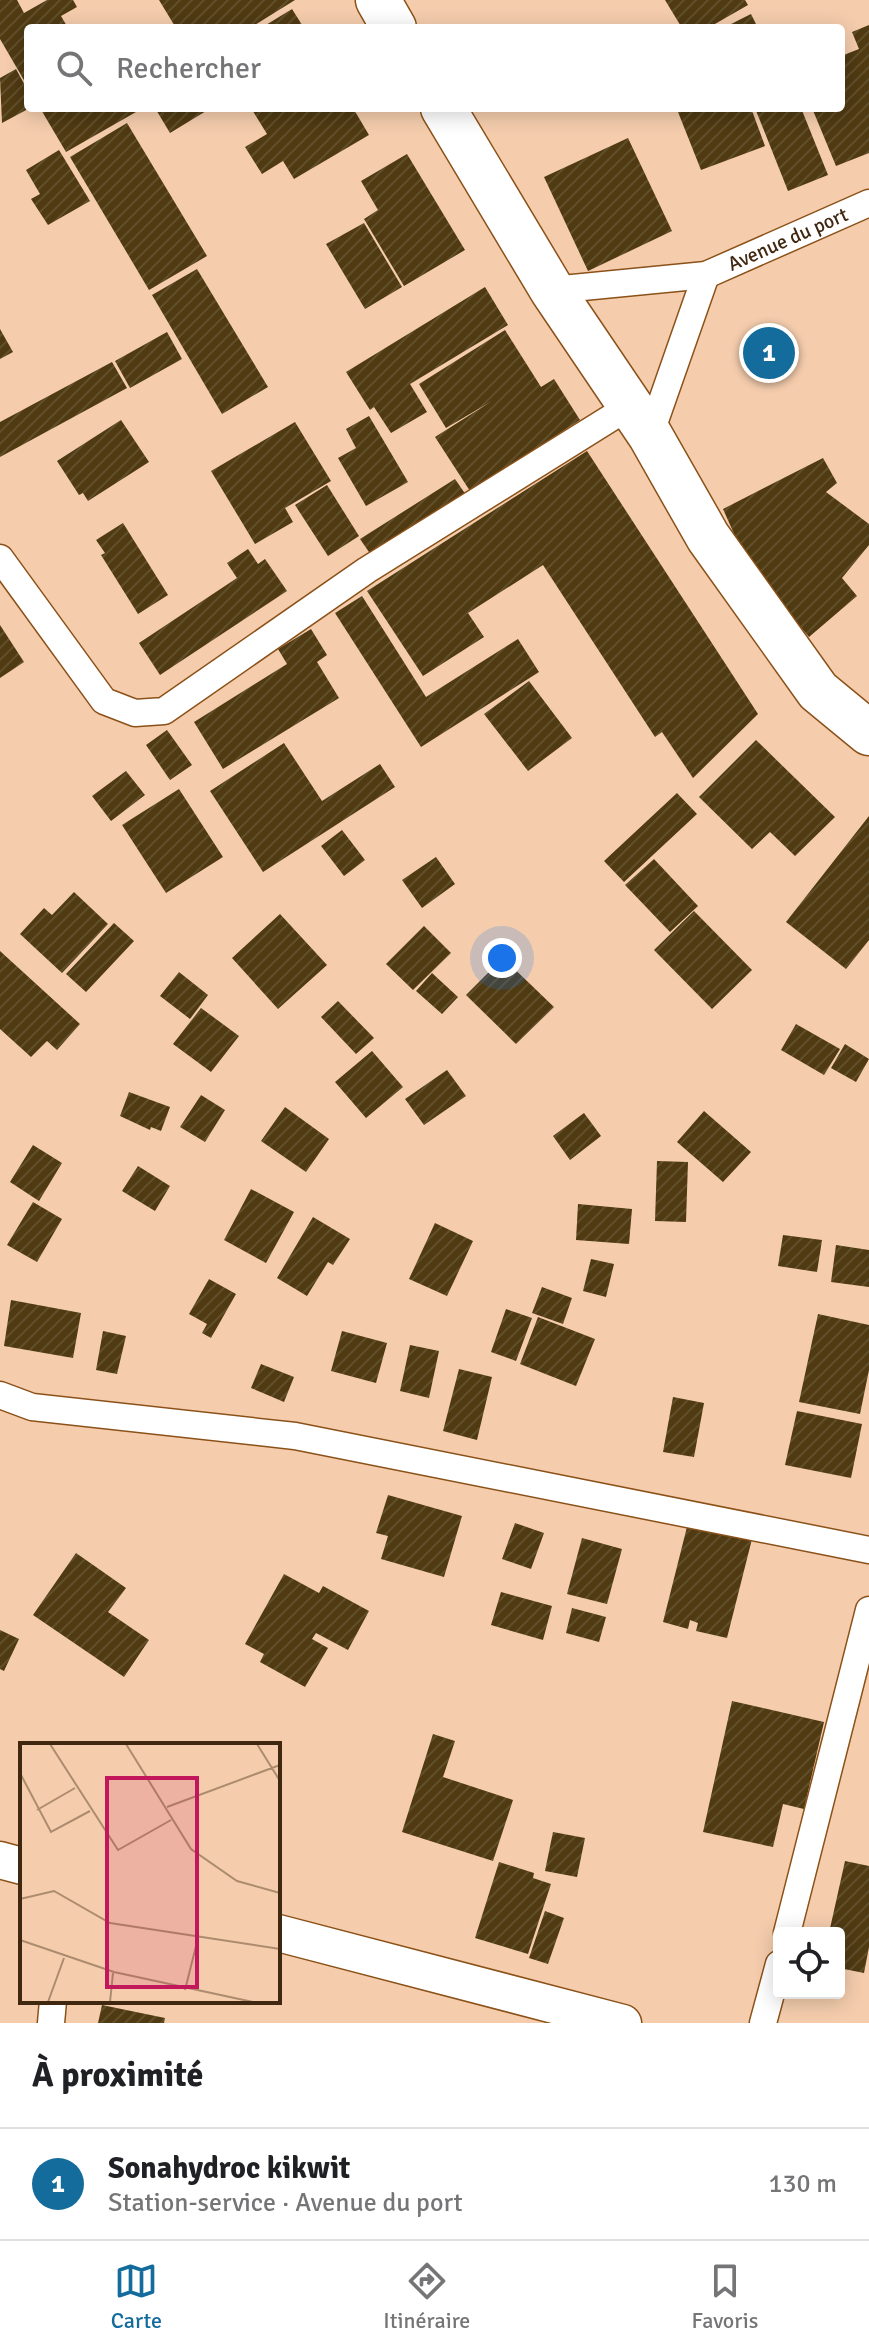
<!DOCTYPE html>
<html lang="fr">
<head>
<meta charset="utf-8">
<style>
	body { margin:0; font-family:Signika,sans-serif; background:#f6f6f6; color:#202124 }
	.controls { position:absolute; right:24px; bottom:24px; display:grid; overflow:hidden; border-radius:8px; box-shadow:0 4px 20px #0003 }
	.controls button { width:72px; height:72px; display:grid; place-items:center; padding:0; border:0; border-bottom:2px solid #e0e0e0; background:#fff; color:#202124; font:40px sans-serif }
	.you { position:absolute; left:502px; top:958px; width:28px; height:28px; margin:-20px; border:6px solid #fff; border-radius:50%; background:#1a73e8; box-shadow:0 0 0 12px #1a73e833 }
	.badge { display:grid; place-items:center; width:52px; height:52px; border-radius:50%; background:#146c9c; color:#fff; font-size:26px; font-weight:700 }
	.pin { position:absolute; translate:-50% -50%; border:4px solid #fff; box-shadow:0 2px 8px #0006 }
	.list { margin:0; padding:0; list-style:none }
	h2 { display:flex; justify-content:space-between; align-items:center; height:104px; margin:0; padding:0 32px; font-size:34px }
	h2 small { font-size:26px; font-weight:400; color:#757577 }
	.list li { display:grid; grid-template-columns:52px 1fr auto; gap:24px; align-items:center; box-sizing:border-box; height:112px; padding:0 32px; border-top:2px solid #e0e0e0 }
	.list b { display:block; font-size:30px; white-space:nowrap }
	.list p { margin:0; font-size:26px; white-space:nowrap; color:#757577 }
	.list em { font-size:26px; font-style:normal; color:#757577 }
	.icon { flex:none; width:44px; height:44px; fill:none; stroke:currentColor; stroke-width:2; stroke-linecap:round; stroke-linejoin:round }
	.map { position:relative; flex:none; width:869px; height:2023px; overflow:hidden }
	.search { position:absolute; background:#fff; box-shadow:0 4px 20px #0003; left:24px; right:24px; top:24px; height:88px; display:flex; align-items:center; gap:20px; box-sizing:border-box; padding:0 28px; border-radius:8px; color:#757577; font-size:30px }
	.sheet { height:216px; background:#fff }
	nav { display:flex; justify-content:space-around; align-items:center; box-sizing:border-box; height:112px; border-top:2px solid #e0e0e0; background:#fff; font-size:22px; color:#757577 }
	nav a { display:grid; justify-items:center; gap:4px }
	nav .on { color:#146c9c }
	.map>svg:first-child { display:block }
	.building { fill:url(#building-hatch) }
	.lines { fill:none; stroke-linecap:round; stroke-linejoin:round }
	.street-casing { stroke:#8b5118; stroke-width:29 }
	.secondary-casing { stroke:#8b5118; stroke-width:39 }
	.highway-casing { stroke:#8b5118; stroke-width:47 }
	.street { stroke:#fff; stroke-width:26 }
	.secondary { stroke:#fff; stroke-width:36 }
	.highway { stroke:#fff; stroke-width:44 }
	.labels { text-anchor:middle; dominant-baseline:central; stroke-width:8; stroke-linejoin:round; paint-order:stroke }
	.street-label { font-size:20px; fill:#402710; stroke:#fcf5f0 }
	.inset-road { fill:none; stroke:#ad8b6e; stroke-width:2 }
	.view { fill:#c2185b; fill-opacity:0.15; stroke:#c2185b; stroke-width:4 }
	.inset-edge { fill:none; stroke:#402710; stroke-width:4 }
</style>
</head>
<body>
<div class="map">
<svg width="869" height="2023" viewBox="0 0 869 2023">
	<defs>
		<pattern id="building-hatch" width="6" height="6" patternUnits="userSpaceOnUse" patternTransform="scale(2)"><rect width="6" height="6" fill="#4f3a12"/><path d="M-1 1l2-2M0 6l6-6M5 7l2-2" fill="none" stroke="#614e2b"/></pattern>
	</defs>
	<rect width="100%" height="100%" fill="#f5cdad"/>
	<path class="building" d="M0,0H17L24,13L47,0H73L77,7L61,16L68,28H28V87L0,39Z
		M159,0H295L250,28H176Z
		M665,0H745L748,5L708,28H682Z
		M292,9L304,28H261Z
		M751,14L758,28H723Z
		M869,25V153L836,166L812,108H841V56L859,49L852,32Z
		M16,69L28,91V109L2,123L0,78Z
		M40,108H143L66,152Z
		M155,108H211L170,133Z
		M251,108H353L369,135L294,179L283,161L262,174L245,147L267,134Z
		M690,108H751L765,146L701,170L678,112Z
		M755,108H801L828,175L788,191Z
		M127,123L207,256L149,290L70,157Z
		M628,138L672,231L588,271L544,177Z
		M59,150L90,201L48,225L31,199L40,194L26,170Z
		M407,154L465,250L404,286L364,219L378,210L361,181Z
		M364,223L402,287L365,309L326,244Z
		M197,269L268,387L222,414L152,295Z
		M485,287L508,325L410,384L427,412L391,433L374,407L370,410L346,372Z
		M0,329L13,352L0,359Z
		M505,330L541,387L554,379L580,420L470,491L435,437L492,401L446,428L419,384Z
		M167,332L182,359L130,388L115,361Z
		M112,362L127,388L0,457V422Z
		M369,416L408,482L366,506L338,458L356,448L346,429Z
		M121,420L149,462L88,501L83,493L79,495L57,461Z
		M295,422L331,481L285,508L293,522L255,544L211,471Z
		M587,451L758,714L693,778L662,732L655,737L543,565L468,613L484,637L423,676L367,591Z
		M823,458L837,483L826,492L869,524V545L842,578L857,596L809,637L747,563L723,509Z
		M455,479L466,495L371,555L360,539Z
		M327,485L359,536L328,556L295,505Z
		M123,523L168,595L138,614L101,555L105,553L96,540Z
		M248,549L258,564L265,559L287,591L160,675L139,643L237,578L227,563Z
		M362,596L426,697L518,639L539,672L421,747L335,613Z
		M0,625L24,662L0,678Z
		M311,629L327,655L317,662L339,698L223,769L194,722L287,664L278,649Z
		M529,681L572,738L528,771L484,714Z
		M167,730L192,765L170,780L146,745Z
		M756,740L835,817L795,856L770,832L752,849L699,797Z
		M284,743L322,801L380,764L395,787L263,872L210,791Z
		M126,771L145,795L111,821L92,796Z
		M179,789L223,857L166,893L122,825Z
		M677,793L697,814L624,882L604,861Z
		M869,816V940L846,969L786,922Z
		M342,830L365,860L344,876L321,846Z
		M436,857L455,884L422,908L402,880Z
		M654,859L698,906L670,932L625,885Z
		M74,892L108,924L62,973L20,934L44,908L52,915Z
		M694,911L752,970L712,1009L654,950Z
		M280,914L327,965L278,1009L232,958Z
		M114,923L134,941L86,992L66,974Z
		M424,926L451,953L413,990L386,964Z
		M0,951L80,1024L57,1050L47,1041L31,1057L0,1029Z
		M503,958L554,1007L516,1044L466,995Z
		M179,972L208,995L190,1019L160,996Z
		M432,973L458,997L442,1014L416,991Z
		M338,1001L374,1038L356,1054L321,1017Z
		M201,1008L239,1036L211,1072L173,1044Z
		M796,1024L840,1049L824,1075L781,1050Z
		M845,1044L869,1059L856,1082L831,1068Z
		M372,1051L403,1087L366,1118L335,1082Z
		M447,1070L466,1096L424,1125L405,1099Z
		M129,1092L170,1107L161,1131L151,1127L150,1130L120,1116Z
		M201,1095L225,1110L205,1142L180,1127Z
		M285,1107L329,1139L306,1172L261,1141Z
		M704,1111L751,1152L723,1182L677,1142Z
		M584,1113L601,1136L570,1160L553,1136Z
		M33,1145L62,1163L39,1201L10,1182Z
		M657,1161L688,1162L686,1222L655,1221Z
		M138,1166L170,1186L155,1211L122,1191Z
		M251,1189L294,1212L266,1263L224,1240Z
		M33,1202L62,1219L37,1262L7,1245Z
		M578,1204L632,1209L629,1244L576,1240Z
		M313,1217L350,1239L333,1265L328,1262L307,1296L277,1278Z
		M435,1223L473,1241L447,1296L409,1279Z
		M783,1235L822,1240L817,1272L778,1266Z
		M836,1245L869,1250V1287L831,1282Z
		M591,1259L614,1264L606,1297L583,1291Z
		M209,1279L236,1294L211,1338L202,1333L207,1324L189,1314Z
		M542,1287L572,1298L563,1324L532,1313Z
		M11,1300L81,1313L73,1358L4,1346Z
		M506,1309L532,1318L516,1361L491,1352Z
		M818,1314L869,1325V1370L860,1414L799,1402Z
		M538,1317L595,1339L576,1386L520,1364Z
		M103,1331L126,1336L117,1374L96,1370Z
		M342,1331L387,1343L376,1383L331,1371Z
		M410,1345L439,1351L429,1398L400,1391Z
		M261,1364L294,1377L284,1402L251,1388Z
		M459,1369L492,1377L477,1440L443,1431Z
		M673,1397L704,1403L694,1457L663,1452Z
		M797,1411L862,1424L851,1478L785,1465Z
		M388,1495L462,1516L444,1577L381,1559L388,1536L376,1533Z
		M515,1523L544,1533L531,1569L502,1559Z
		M688,1523L752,1539L727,1638L696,1631L698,1623L690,1620L688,1629L663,1622Z
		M582,1538L622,1549L607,1604L567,1594Z
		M76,1553L126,1588L108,1612L149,1640L124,1677L33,1615Z
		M284,1574L319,1593L323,1586L369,1611L348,1650L316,1633L312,1639L328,1648L305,1687L260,1662L264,1654L245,1644Z
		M501,1592L552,1606L543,1640L491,1625Z
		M572,1608L606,1617L599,1642L566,1633Z
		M0,1630L19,1639L4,1671L0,1669Z
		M732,1701L824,1722L804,1809L783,1804L773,1847L703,1832Z
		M433,1734L455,1741L443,1777L513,1800L493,1861L402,1832Z
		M553,1832L585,1838L577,1877L545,1871Z
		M845,1861L869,1866V1947L864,1973L839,1968V1933H829Z
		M499,1862L534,1873L533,1878L551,1884L528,1954L475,1938Z
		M545,1911L564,1918L548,1964L529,1958Z
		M102,2005L165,2018L164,2023H98Z"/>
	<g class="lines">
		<g class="street-casing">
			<g id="street">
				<path id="s1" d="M552,290L706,275L869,203"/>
				<path d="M650,435L706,275"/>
				<path d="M0,558L104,701L135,713L164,711L367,570L630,406"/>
				<path d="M0,1395L32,1407L295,1436L869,1550"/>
				<path d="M787,1933L869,1610"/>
				<path d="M51,2023L53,2001"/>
				<path d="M763,2023L779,1964"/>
			</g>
		</g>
		<g class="secondary-casing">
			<path id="secondary" d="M0,1860L22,1866
				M278,1933L623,2023"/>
		</g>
		<g class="highway-casing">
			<path id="highway" d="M378,0L394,28
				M443,108L552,290L650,435L708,537L818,691L869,733"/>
		</g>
		<use href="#street" class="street"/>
		<use href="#secondary" class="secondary"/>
		<use href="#highway" class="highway"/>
	</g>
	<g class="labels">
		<g class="street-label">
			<text stroke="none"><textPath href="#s1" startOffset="244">Avenue du port</textPath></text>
		</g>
	</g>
	<g transform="translate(20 1743)">
		<rect width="260" height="260" fill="#f5cdad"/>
		<path class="inset-road" d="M30,1L98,107L151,77M106,1L171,106L217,138L260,150M237,1L260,38M0,30L31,89L70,68M147,64L260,22M17,67L55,45M0,156L34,148L90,180L260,206M0,197L94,229L233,259M165,247L178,195M28,259L44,215M90,259L93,230"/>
		<path class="view" d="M87,35H177V244H87Z"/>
		<rect width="260" height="260" class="inset-edge"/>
	</g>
</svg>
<div class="controls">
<button><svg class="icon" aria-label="locate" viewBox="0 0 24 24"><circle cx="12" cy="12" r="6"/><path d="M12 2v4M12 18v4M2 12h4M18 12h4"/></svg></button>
</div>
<div class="you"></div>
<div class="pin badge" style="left:769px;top:353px">1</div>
<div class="search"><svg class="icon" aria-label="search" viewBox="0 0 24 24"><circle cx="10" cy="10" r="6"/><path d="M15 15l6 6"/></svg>Rechercher</div>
</div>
<section class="sheet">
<h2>À proximité<small></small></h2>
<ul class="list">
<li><span class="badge">1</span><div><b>Sonahydroc kikwit</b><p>Station-service · Avenue du port</p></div><em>130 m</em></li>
</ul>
</section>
<nav>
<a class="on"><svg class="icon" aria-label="map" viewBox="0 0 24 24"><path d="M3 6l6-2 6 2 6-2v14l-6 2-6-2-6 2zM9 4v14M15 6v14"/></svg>Carte</a>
<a><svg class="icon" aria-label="directions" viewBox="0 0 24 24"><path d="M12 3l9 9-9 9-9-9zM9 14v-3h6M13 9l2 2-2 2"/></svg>Itinéraire</a>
<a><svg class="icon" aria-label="saved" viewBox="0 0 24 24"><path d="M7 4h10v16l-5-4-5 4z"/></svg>Favoris</a>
</nav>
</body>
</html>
